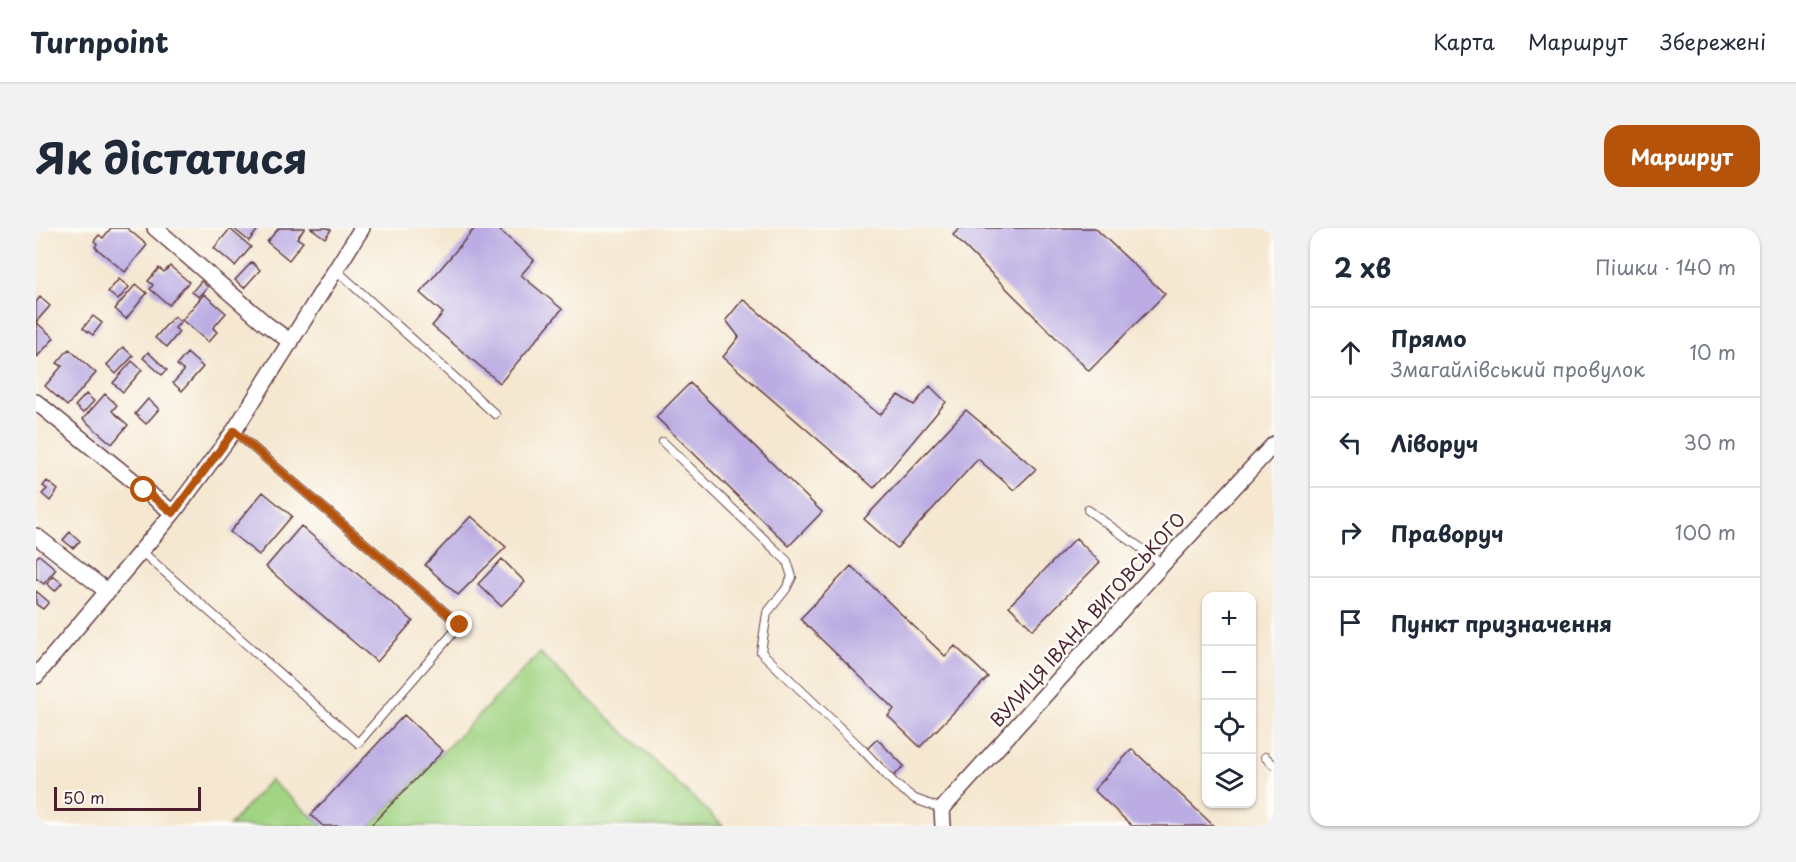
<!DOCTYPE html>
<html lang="uk">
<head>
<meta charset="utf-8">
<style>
	body { margin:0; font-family:"Playpen Sans",sans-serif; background:#f2f2f3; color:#1f2937 }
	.controls { position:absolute; right:18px; bottom:18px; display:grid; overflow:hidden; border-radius:12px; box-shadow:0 2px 4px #0004 }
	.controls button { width:54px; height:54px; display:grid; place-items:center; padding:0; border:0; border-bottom:2px solid #e0e1e3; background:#fff; color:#1f2937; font:30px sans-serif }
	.scale { position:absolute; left:18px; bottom:15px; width:147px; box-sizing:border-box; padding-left:6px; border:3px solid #4a1f2b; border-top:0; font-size:16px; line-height:21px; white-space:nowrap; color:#4a1f2b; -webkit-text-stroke:4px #fdfcf7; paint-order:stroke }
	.stop { position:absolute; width:18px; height:18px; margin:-14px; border:4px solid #b45309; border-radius:50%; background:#fff }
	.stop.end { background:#b45309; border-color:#fff; box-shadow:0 2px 6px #0008 }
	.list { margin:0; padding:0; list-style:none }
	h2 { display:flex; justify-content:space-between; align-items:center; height:78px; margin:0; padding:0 24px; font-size:26px }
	h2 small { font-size:20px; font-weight:400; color:#747a83 }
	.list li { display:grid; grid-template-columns:39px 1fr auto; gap:18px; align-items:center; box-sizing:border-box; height:90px; padding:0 24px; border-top:2px solid #e0e1e3 }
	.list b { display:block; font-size:22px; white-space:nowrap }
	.list p { margin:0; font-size:20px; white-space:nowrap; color:#747a83 }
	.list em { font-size:20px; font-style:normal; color:#747a83 }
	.icon { flex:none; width:33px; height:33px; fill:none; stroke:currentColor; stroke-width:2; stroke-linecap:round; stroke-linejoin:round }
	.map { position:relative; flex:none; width:1238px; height:598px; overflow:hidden; border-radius:18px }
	header { display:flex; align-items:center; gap:36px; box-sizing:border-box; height:84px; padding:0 30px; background:#fff; border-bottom:2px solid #e0e1e3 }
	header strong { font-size:28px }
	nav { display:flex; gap:33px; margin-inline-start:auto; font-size:21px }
	.intro { display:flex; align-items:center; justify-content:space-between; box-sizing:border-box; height:144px; padding:0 36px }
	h1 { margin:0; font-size:42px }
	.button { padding:15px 27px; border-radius:18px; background:#b45309; color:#fff; font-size:21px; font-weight:700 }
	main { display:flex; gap:36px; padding:0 36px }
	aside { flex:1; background:#fff; border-radius:18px; box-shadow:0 2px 4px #0004 }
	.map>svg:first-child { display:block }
	.green { fill:#a1d483; stroke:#767a57; stroke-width:1.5 }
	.building { fill:#bbade3 }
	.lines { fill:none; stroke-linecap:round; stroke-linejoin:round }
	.lane-casing { stroke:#643d44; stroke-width:10 }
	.street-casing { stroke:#643d44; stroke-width:18 }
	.lane { stroke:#fff; stroke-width:8 }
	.street { stroke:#fff; stroke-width:15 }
	.route { stroke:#b45309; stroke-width:8 }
	.labels { text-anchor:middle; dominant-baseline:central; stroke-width:5; stroke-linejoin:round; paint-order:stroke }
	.street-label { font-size:18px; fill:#4a1f2b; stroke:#fdfcf7 }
</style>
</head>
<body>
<header>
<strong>Turnpoint</strong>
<nav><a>Карта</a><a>Маршрут</a><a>Збережені</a></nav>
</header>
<div class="intro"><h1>Як дістатися</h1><a class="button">Маршрут</a></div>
<main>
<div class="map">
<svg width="1238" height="598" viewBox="0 0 1238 598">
	<rect width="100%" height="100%" fill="#fdfcf7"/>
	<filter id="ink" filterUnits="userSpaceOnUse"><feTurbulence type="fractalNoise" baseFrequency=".0167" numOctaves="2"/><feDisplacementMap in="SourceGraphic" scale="12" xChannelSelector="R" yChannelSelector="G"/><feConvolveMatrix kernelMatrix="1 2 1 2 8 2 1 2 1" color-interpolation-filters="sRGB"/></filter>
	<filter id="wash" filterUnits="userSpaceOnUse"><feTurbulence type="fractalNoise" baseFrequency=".008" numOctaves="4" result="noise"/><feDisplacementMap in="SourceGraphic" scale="24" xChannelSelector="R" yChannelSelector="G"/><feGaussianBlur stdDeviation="1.35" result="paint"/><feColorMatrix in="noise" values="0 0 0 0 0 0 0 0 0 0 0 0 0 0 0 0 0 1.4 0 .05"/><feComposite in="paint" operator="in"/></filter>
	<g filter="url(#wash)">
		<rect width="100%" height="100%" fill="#f5e7d0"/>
		<path class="green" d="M504,425L687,598H334Z
			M234,552L287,598H193Z"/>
		<g id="blocks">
			<path class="building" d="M75,0H91L111,17L89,44L59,19L61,16L58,13L63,7L67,10Z
				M197,0H223L213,13Z
				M243,0H269L261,10L267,14L253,32L231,14Z
				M275,0H291L295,2L289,10Z
				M439,0H461L498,32L485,47L526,81L464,155L396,98L407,85L384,65Z
				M924,0H1059L1129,66L1053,143L917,7Z
				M194,1L215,19L199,38L178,20Z
				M216,34L224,42L208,60L199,52Z
				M134,38L153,54L133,77L114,61L117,57L112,53L123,40L128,44Z
				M83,51L93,59L82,72L72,64Z
				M165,53L172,59L163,69L156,64Z
				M100,56L111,65L90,91L79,81Z
				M168,66L190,85L177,100L181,104L172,114L146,92Z
				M4,69L14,78L0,94V74Z
				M707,71L844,187L862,167L878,177L894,158L910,174L838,260L687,129L703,109L690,92Z
				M57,88L66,95L57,107L47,100Z
				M138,88L145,94L139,100L143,104L131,119L119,110Z
				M0,94L18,110L0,130Z
				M87,119L97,128L80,146L71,137Z
				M33,121L60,145L31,178L9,158L26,138L21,135Z
				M112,124L131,142L126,147L107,130Z
				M151,125L167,139L146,163L137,155L148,143L141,137Z
				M96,133L106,142L87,164L77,155Z
				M654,155L786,284L753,318L620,189Z
				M50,166L58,173L47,185L39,178Z
				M69,166L81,177L76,183L92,197L76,216L47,191Z
				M112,171L123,181L110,196L99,186Z
				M930,182L1000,241L978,262L942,231L861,320L828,291Z
				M11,253L22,262L14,273L6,266L11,261L7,258Z
				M227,264L256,288L223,327L194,304Z
				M435,288L470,319L422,367L389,337Z
				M265,298L377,393L341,434L230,339Z
				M34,304L44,313L37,320L27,312Z
				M1040,310L1064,334L997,402L973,378Z
				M3,327L20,341L8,356L1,351L0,353V330Z
				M466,331L489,354L465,378L442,356Z
				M815,338L909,428L919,418L952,449L884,519L852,488L858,481L764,391Z
				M17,348L26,355L19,363L11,356Z
				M0,363L13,374L7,381L0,376Z
				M368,487L407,523L334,598H287L275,587Z
				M841,511L868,538L858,548L831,521Z
				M1096,521L1178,598H1096L1058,562Z"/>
		</g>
	</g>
	<g filter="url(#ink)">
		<use href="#blocks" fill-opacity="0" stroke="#643d44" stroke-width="1.5"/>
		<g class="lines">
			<g class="lane-casing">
				<path id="lane" d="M300,42L459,186
					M627,214L751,333L756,349L750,361L731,385L725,424L826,521L860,557L879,571L906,581
					M1052,282L1127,336
					M105,323L322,515L424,397L198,203
					M1229,529L1238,537"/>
			</g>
			<g class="street-casing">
				<path id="street" d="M119,0L230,96L255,114
					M0,174L137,285
					M0,308L72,364
					M0,448L137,285L198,203L326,0
					M907,598L906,581L1127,336L1238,216"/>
			</g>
			<use href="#lane" class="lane"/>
			<use href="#street" class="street"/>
		</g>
	</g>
	<g class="lines" filter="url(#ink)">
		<path class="route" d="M108,262L137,285L198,203L424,397"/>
	</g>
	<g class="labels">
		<g class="street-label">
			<text transform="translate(1051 391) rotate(-48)">ВУЛИЦЯ ІВАНА ВИГОВСЬКОГО</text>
		</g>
	</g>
</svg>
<div class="controls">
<button>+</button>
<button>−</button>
<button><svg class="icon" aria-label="locate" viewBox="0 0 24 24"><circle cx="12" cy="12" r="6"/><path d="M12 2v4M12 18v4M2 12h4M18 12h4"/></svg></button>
<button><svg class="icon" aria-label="layers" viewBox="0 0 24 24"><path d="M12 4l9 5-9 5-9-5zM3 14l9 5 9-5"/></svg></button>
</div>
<div class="scale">50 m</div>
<div class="stop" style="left:108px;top:262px"></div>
<div class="stop end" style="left:424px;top:397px"></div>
</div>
<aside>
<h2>2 хв<small>Пішки · 140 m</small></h2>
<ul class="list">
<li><svg class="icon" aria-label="ahead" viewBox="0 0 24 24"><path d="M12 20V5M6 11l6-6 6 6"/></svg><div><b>Прямо</b><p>Змагайлівський провулок</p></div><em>10 m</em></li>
<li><svg class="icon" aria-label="left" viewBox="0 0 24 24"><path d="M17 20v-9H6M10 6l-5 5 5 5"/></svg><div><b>Ліворуч</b></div><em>30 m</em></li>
<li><svg class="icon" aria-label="right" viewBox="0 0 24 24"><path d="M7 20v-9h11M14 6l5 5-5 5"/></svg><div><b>Праворуч</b></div><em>100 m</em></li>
<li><svg class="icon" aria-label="arrive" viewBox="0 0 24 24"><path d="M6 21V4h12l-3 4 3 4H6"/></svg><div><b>Пункт призначення</b></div></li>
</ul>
</aside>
</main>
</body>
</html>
